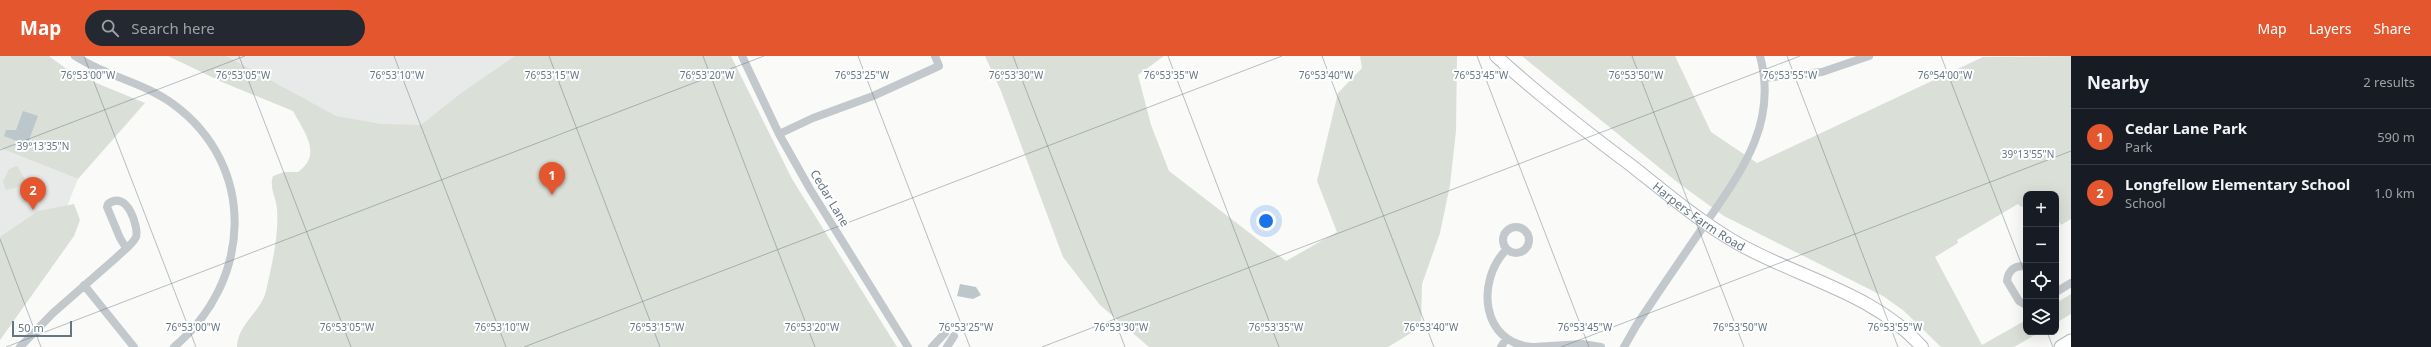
<!DOCTYPE html>
<html lang="en">
<head>
<meta charset="utf-8">
<style>
	body { margin:0; font-family:"Noto Sans",sans-serif; background:#242831; color:#f1f3f6 }
	.controls { position:absolute; right:12px; bottom:12px; display:grid; overflow:hidden; border-radius:8px; box-shadow:0 4px 16px #0002 }
	.controls button { width:36px; height:36px; display:grid; place-items:center; padding:0; border:0; border-bottom:1px solid #363941; background:#171b24; color:#f1f3f6; font:20px sans-serif }
	.scale { position:absolute; left:12px; bottom:10px; width:60px; box-sizing:border-box; padding-left:4px; border:2px solid #657683; border-top:0; font-size:11px; line-height:14px; white-space:nowrap; color:#657683; -webkit-text-stroke:3px #fff; paint-order:stroke }
	.you { position:absolute; left:1266px; top:165px; width:14px; height:14px; margin:-10px; border:3px solid #fff; border-radius:50%; background:#1a73e8; box-shadow:0 0 0 6px #1a73e833 }
	.badge { display:grid; place-items:center; width:26px; height:26px; border-radius:50%; background:#e4572e; color:#fff; font-size:13px; font-weight:700 }
	.pin { position:absolute; translate:-50% -33px; filter:drop-shadow(0 1px 2px #0008) }
	.pin::after { content:''; position:absolute; top:21px; width:14px; height:12px; background:inherit; clip-path:polygon(0 0,100% 0,50% 100%) }
	.list { margin:0; padding:0; list-style:none }
	h2 { display:flex; justify-content:space-between; align-items:center; height:52px; margin:0; padding:0 16px; font-size:17px }
	h2 small { font-size:13px; font-weight:400; color:#9ea1a6 }
	.list li { display:grid; grid-template-columns:26px 1fr auto; gap:12px; align-items:center; box-sizing:border-box; height:56px; padding:0 16px; border-top:1px solid #363941 }
	.list b { display:block; font-size:15px; white-space:nowrap }
	.list p { margin:0; font-size:13px; white-space:nowrap; color:#9ea1a6 }
	.list em { font-size:13px; font-style:normal; color:#9ea1a6 }
	.icon { flex:none; width:22px; height:22px; fill:none; stroke:currentColor; stroke-width:2; stroke-linecap:round; stroke-linejoin:round }
	.map { position:relative; flex:none; width:2071px; height:291px; overflow:hidden }
	header { display:flex; align-items:center; gap:24px; box-sizing:border-box; height:56px; padding:0 20px; background:#e4572e; color:#fff }
	header strong { font-size:19px }
	nav { display:flex; gap:22px; margin-inline-start:auto; font-size:14px }
	.search { width:280px; height:36px; background:#242831; display:flex; align-items:center; gap:10px; box-sizing:border-box; padding:0 14px; border-radius:22px; color:#9ea1a6; font-size:15px }
	main { display:flex }
	aside { flex:1; background:#171b24 }
	.map>svg:first-child { display:block }
	.built { fill:#e8e9e9 }
	.green { fill:#dadfd7 }
	.water { fill:#bbc7cb }
	.lines { fill:none; stroke-linecap:round; stroke-linejoin:round }
	.secondary-casing { stroke:#b3babf; stroke-width:14 }
	.primary-casing { stroke:#b5babe; stroke-width:15 }
	.street { stroke:#c3c8cc; stroke-width:8 }
	.secondary { stroke:#fff; stroke-width:12 }
	.primary { stroke:#fff; stroke-width:13 }
	.ticks { fill:none; stroke:#657683; stroke-width:1; stroke-opacity:0.45 }
	.labels { text-anchor:middle; dominant-baseline:central; stroke-width:4; stroke-linejoin:round; paint-order:stroke }
	.street-label { font-size:12px; fill:#657683; stroke:#fff }
	.ticks-label { font-size:10px; text-anchor:middle; fill:#657683; stroke:#fff; stroke-width:4; stroke-linejoin:round; paint-order:stroke }
</style>
</head>
<body>
<header>
<strong>Map</strong>
<div class="search"><svg class="icon" aria-label="search" viewBox="0 0 24 24"><circle cx="10" cy="10" r="6"/><path d="M15 15l6 6"/></svg>Search here</div>
<nav><a>Map</a><a>Layers</a><a>Share</a></nav>
</header>
<main>
<div class="map">
<svg width="2071" height="291" viewBox="0 0 2071 291">
	<rect width="100%" height="100%" fill="#fafaf8"/>
	<path class="built" d="M193,0H528L387,107L319,64Z
		M0,92L78,123L53,185L0,243Z"/>
	<path class="green" d="M0,0H49L72,17L145,47L78,123L0,92Z
		M168,0H226L336,60L381,68L421,69L460,38L515,0H731L792,123L897,291H237C237,269 261,256 266,235C272,208 279,180 277,153C276,140 269,133 273,120L284,116H298C323,98 304,76 293,55L222,26Z
		M985,0H1164L1138,19L1151,69L1169,115L1286,205L1337,176L1317,125L1338,37L1362,12L1360,0H1457L1456,75L1450,129L1440,177L1422,228L1421,271L1388,291H1149L1100,249L1063,201L1001,35Z
		M1522,0H1675L1711,76L1757,107L1983,1L2071,0V163L2061,169L2056,160V138H2026V148L2021,151L2018,148L1957,184L1958,187L1935,201L1982,289L2026,264V276H2040L2014,291H1941L1904,255L1883,240L1724,160L1677,126Z
		M17,110L25,123L23,130L6,134L3,126L9,113Z
		M74,148L80,164L74,180L0,284V181L38,155Z
		M2071,238V258L2056,267V247Z"/>
	<path class="water" d="M23,55L38,60L27,89L4,80L6,74H16Z
		M960,228L976,231L981,239L973,243L957,240Z"/>
	<g class="lines">
		<g class="secondary-casing">
			<g id="secondary">
				<path id="s1" d="M1496,0C1539,39 1585,75 1632,110C1666,137 1699,165 1737,187C1798,222 1873,236 1922,291"/>
			</g>
		</g>
		<g class="primary-casing">
			<path id="primary" d="M2061,291L2071,285"/>
		</g>
		<path class="street" d="M75,0C105,20 143,26 173,48C258,110 252,226 174,291
			M742,0L779,78L810,133L908,291
			M1764,22L1822,16L1869,0
			M779,78L813,62L873,40L939,10L935,0
			M1503 184a13 13 0 1 1 26 0a13 13 0 1 1-26 0Z
			M1506,194C1476,225 1481,287 1532,291
			M2026,211C2016,208 2008,214 2007,225L2019,245L2026,249
			M84,229L134,291
			M2056,236L2071,227
			M20,291L53,257L117,201C123,195 133,188 136,181C139,173 128,133 108,148L107,151L120,182L126,192
			M932,291L945,277
			M947,291L954,280
			M1501,291L1506,283
			M1534,291L1582,288L1601,291
			M1624,291L1636,270C1657,238 1679,206 1701,174C1738,120 1779,70 1760,0"/>
		<use href="#secondary" class="secondary"/>
		<use href="#primary" class="primary"/>
	</g>
	<path class="ticks" d="M84,0L196,291M239,0L351,291M394,0L506,291M549,0L660,291M703,0L815,291M858,0L970,291M1013,0L1125,291M1168,0L1279,291M1322,0L1434,291M1477,0L1589,291M1632,0L1744,291M1787,0L1898,291M1941,0L2026,220M0,94L245,0M0,183L41,291M2047,276L2053,291M6,291L764,0M524,291L1282,0M1042,291L1800,0M1561,291L2071,95"/>
	<g class="labels">
		<g class="street-label">
			<text transform="translate(830 142) rotate(59)">Cedar Lane</text>
			<text stroke="none"><textPath href="#s1" startOffset="259">Harpers Farm Road</textPath></text>
		</g>
	</g>
	<g class="ticks-label">
		<text x="243" y="23">76°53'05"W</text>
		<text x="552" y="23">76°53'15"W</text>
		<text x="707" y="23">76°53'20"W</text>
		<text x="1171" y="23">76°53'35"W</text>
		<text x="1326" y="23">76°53'40"W</text>
		<text x="1481" y="23">76°53'45"W</text>
		<text x="1636" y="23">76°53'50"W</text>
		<text x="1790" y="23">76°53'55"W</text>
		<text x="1945" y="23">76°54'00"W</text>
		<text x="88" y="23">76°53'00"W</text>
		<text x="397" y="23">76°53'10"W</text>
		<text x="862" y="23">76°53'25"W</text>
		<text x="1016" y="23">76°53'30"W</text>
		<text x="43" y="94">39°13'35"N</text>
		<text x="2028" y="102">39°13'55"N</text>
		<text x="193" y="275">76°53'00"W</text>
		<text x="347" y="275">76°53'05"W</text>
		<text x="502" y="275">76°53'10"W</text>
		<text x="657" y="275">76°53'15"W</text>
		<text x="812" y="275">76°53'20"W</text>
		<text x="966" y="275">76°53'25"W</text>
		<text x="1121" y="275">76°53'30"W</text>
		<text x="1276" y="275">76°53'35"W</text>
		<text x="1431" y="275">76°53'40"W</text>
		<text x="1585" y="275">76°53'45"W</text>
		<text x="1740" y="275">76°53'50"W</text>
		<text x="1895" y="275">76°53'55"W</text>
	</g>
</svg>
<div class="controls">
<button>+</button>
<button>−</button>
<button><svg class="icon" aria-label="locate" viewBox="0 0 24 24"><circle cx="12" cy="12" r="6"/><path d="M12 2v4M12 18v4M2 12h4M18 12h4"/></svg></button>
<button><svg class="icon" aria-label="layers" viewBox="0 0 24 24"><path d="M12 4l9 5-9 5-9-5zM3 14l9 5 9-5"/></svg></button>
</div>
<div class="scale">50 m</div>
<div class="you"></div>
<div class="pin badge" style="left:552px;top:139px">1</div>
<div class="pin badge" style="left:33px;top:154px">2</div>
</div>
<aside>
<h2>Nearby<small>2 results</small></h2>
<ul class="list">
<li><span class="badge">1</span><div><b>Cedar Lane Park</b><p>Park</p></div><em>590 m</em></li>
<li><span class="badge">2</span><div><b>Longfellow Elementary School</b><p>School</p></div><em>1.0 km</em></li>
</ul>
</aside>
</main>
</body>
</html>
